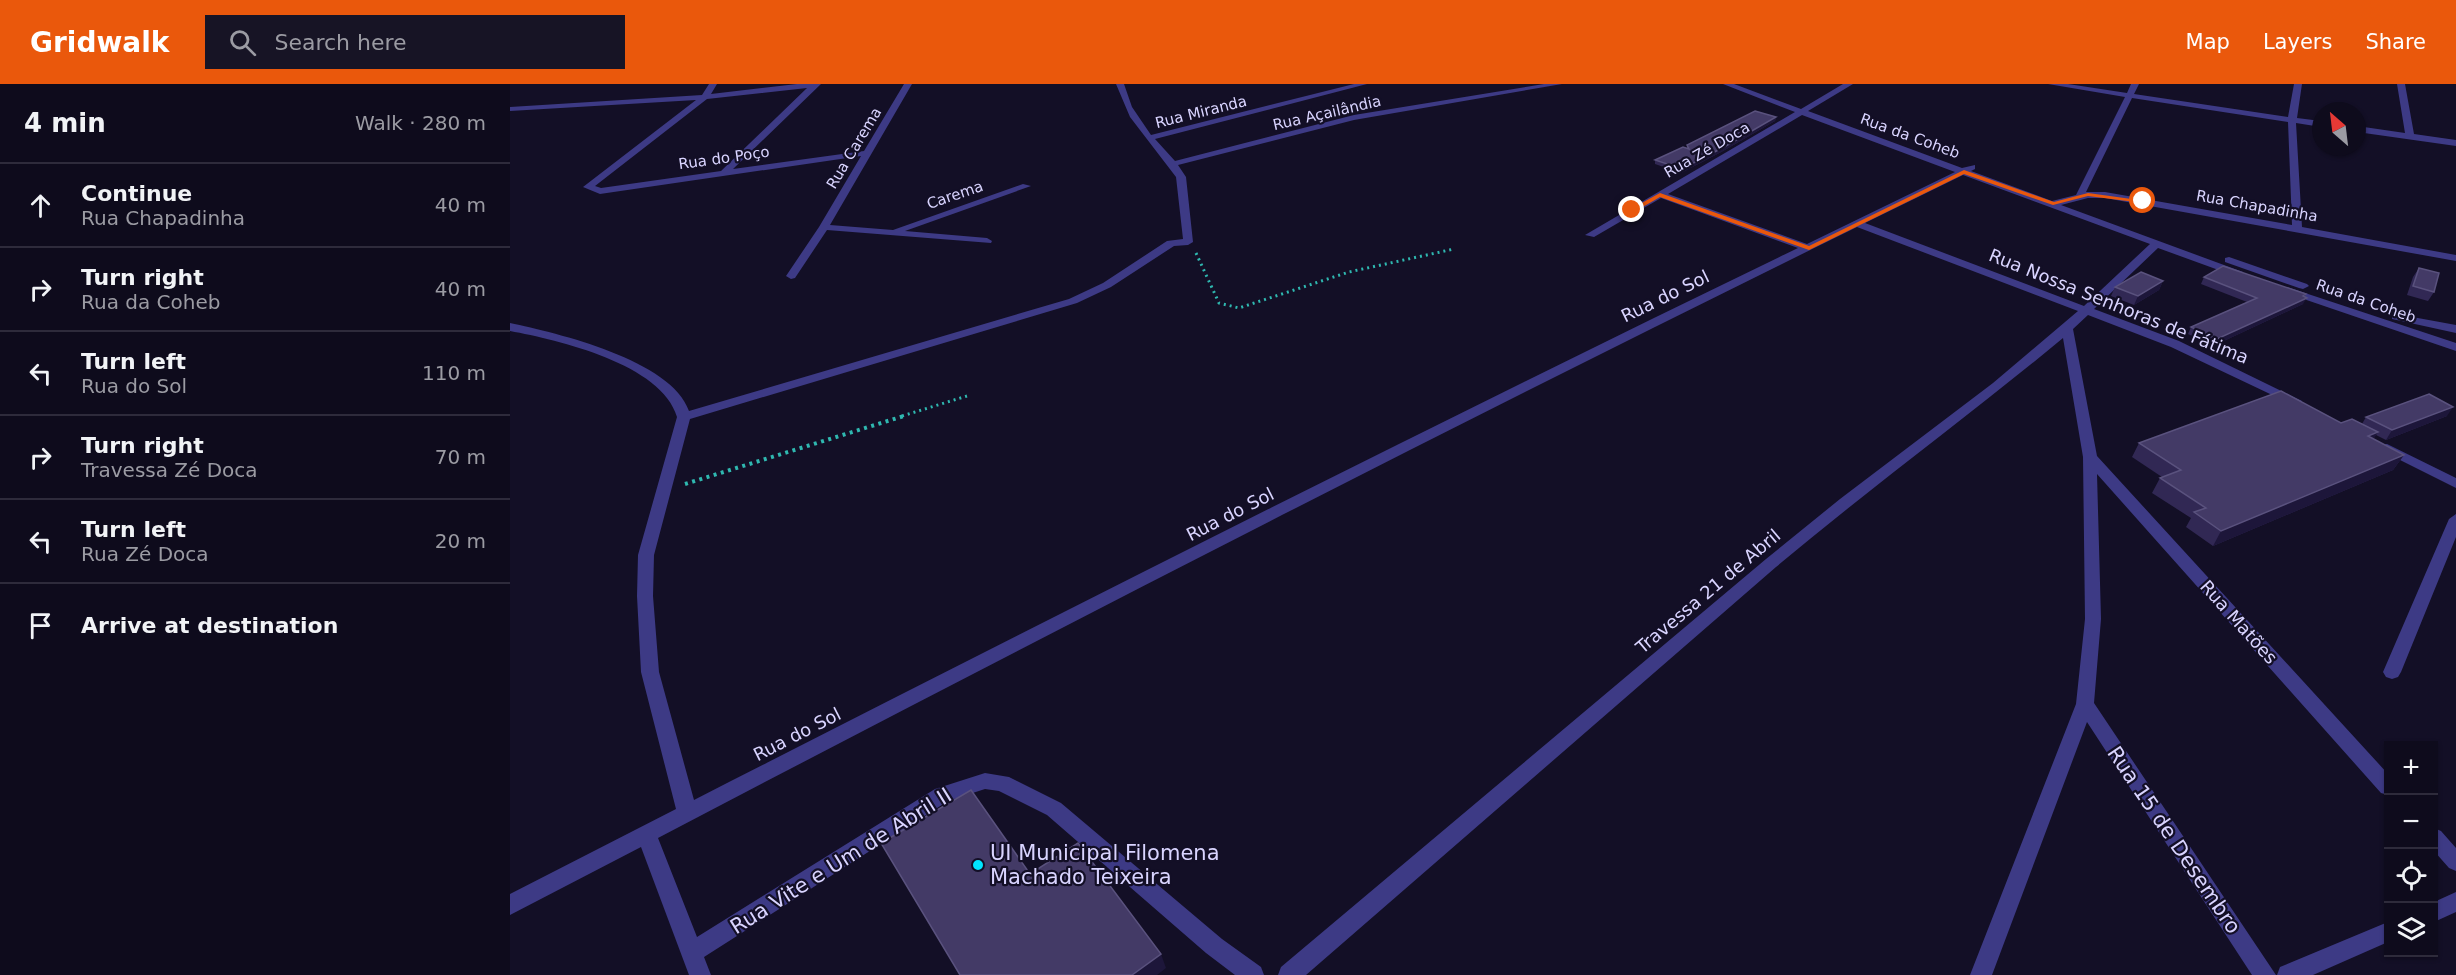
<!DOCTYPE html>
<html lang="en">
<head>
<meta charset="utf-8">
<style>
	body { margin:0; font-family:"DejaVu Sans",sans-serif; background:#171425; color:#f1f3f6 }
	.controls { position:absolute; right:18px; bottom:18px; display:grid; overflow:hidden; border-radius:0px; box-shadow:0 2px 4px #0004 }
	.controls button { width:54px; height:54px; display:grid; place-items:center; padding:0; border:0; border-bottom:2px solid #2e2b3b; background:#0e0b1c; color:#f1f3f6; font:30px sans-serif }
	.compass { position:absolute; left:1802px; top:18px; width:54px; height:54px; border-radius:50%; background:#0e0b1c; box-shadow:0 2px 4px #0004; rotate:332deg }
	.stop { position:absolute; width:18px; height:18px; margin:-14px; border:4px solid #ea580c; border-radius:50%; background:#fff }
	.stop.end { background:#ea580c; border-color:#fff; box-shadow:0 2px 6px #0008 }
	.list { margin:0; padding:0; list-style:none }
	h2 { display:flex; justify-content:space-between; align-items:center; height:78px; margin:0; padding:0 24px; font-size:26px }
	h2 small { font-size:20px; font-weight:400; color:#9b9ba3 }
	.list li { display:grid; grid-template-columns:39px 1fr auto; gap:18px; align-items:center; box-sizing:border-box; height:84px; padding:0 24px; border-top:2px solid #2e2b3b }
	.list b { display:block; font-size:22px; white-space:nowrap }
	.list p { margin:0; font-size:20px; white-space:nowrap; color:#9b9ba3 }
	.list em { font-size:20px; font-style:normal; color:#9b9ba3 }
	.icon { flex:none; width:33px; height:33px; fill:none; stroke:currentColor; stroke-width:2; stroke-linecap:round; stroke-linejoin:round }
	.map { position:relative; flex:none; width:1946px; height:891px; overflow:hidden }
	header { display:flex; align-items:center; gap:36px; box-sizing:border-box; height:84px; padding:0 30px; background:#ea580c; color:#fff }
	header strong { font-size:28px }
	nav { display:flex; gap:33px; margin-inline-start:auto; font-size:21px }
	.search { width:420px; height:54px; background:#171425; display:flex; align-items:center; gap:15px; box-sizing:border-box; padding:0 21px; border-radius:0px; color:#9b9ba3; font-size:22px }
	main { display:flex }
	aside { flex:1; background:#0e0b1c }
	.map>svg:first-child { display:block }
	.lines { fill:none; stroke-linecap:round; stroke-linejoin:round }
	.path-far1 { stroke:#2fb8b0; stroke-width:3; stroke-dasharray:2 4; stroke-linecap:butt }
	.path { stroke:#2fb8b0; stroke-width:4; stroke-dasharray:3 4.5; stroke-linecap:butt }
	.minor { fill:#3d3a85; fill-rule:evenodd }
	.wall { fill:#312854 }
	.shaded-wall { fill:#1d163a }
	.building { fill:#433a66; stroke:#5a527e; stroke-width:1.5 }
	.route { fill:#ea580c }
	.poi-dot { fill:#00e5ff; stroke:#130f26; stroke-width:2 }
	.labels { text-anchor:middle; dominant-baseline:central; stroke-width:4.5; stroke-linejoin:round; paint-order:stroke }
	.far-street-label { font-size:15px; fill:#d9d4ff; stroke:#130f26 }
	.street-label { font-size:18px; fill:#d9d4ff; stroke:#130f26 }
	.near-street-label { font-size:21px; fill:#d9d4ff; stroke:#130f26 }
	.near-poi-label { font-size:21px; fill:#d9d4ff; stroke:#130f26; text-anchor:start }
</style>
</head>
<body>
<header>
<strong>Gridwalk</strong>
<div class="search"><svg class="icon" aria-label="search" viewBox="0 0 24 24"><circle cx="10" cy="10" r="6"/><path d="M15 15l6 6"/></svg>Search here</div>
<nav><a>Map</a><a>Layers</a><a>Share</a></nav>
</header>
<main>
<aside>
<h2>4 min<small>Walk · 280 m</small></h2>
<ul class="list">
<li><svg class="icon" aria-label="ahead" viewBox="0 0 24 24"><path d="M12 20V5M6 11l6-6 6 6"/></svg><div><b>Continue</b><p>Rua Chapadinha</p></div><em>40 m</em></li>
<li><svg class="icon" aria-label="right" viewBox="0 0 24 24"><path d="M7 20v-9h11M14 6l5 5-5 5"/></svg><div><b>Turn right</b><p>Rua da Coheb</p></div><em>40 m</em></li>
<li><svg class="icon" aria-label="left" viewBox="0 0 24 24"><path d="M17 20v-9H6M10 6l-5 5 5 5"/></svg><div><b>Turn left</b><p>Rua do Sol</p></div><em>110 m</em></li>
<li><svg class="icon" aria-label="right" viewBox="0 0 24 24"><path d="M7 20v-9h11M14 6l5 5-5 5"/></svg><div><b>Turn right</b><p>Travessa Zé Doca</p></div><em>70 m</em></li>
<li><svg class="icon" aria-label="left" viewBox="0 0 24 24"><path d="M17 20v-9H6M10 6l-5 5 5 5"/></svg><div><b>Turn left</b><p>Rua Zé Doca</p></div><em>20 m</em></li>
<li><svg class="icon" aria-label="arrive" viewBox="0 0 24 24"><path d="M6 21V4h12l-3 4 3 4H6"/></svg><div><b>Arrive at destination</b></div></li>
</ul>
</aside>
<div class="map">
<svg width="1946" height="891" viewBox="0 0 1946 891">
	<rect width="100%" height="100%" fill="#130f26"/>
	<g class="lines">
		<path class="path-far1" d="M686,169L709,219L729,224L839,188L944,165
			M392,332L457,312"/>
		<path class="path" d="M175,400L397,331"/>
		<path class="minor" d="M199,0H207L201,10L287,0H311L223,85L354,67L394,0H402L320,141L383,146L513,100L521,102L395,147L477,154L482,157L481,159L317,146L285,194L281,195L276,192L309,143L351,72L90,110L73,103L186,16L0,27V23L192,11ZM297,4L211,87L91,104L85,102L197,15Z
			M606,0H614L622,23L641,51L844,0H857L645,55L665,77L844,31L1034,0H1052L844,36L668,81L676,93L683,158L678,161L664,162L601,203L567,219L180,335L144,471L143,512L149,588L184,716C550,529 918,343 1288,164L1151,114L1084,153L1075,151L1285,28L1213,0H1224L1291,25L1333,0H1343L1298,27L1452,84L1465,81V85L1461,87L1542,117L1566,111L1615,13L1538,0H1558L1617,9L1621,0H1629L1624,10L1778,33L1784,0H1792L1787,34L1811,37V43L1786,39L1792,143L1946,171V177L1595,114H1578L1551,121L1733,188V192H1725L1648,164L1584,225L1669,257L1792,317L1791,320H1781L1661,263L1578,231L1563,245L1587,372L1878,690V711L1871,709L1587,390L1591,535L1584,619L1766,891H1742L1577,638L1482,891H1460L1566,620L1575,535L1573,373L1553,254C1459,332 1360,404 1266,483L796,891H768L771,883L1256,475L1330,415L1483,299L1568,227L1347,143C946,340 545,546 148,754L187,853L425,705L475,689L499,693L551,719L712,855L751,883L754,891H725L696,869L537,731L489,707L475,705L438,717L194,873L201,891H179L131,763L0,831V810L166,725L131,588L127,512L128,471L167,333C152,280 48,256 0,247V239C47,249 162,276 179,327L559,215L593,199L657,157L673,155L666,93L620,33ZM1622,14L1778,38L1782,141L1595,108H1576ZM1292,31L1445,88L1297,160L1158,110ZM1453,91L1640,160L1574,222L1355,139Z
			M1887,0H1895L1904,50L1946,56V62L1847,48V42L1895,49Z
			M1719,173L1797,200L1799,202L1793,205L1789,204L1715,178V174Z
			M1777,203L1946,259V267L1773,208L1771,206Z
			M1886,230L1946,241V249L1882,235V231Z
			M1877,360L1946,394V404L1872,367L1870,364L1872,361Z
			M1946,430V453L1891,588L1888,593L1882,595L1876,593L1873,588L1939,435Z
			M1924,744L1931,747L1946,764V787L1939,784L1924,767Z
			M1946,808V828L1924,838V818Z
			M1878,838V858L1803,891H1767L1770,883Z"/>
	</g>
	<path class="wall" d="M1266,33L1265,37L1213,67L1171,89L1145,80V76L1177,64V61Z
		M1909,184L1924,208L1918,217L1897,211L1903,193Z
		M1694,193L1794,213L1793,220L1703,262L1678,250L1681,243L1737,218L1691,200Z
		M1653,197L1649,206L1624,221L1601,212L1605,203Z
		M1937,332L1876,356L1866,351L1863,355L1894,371L1883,386L1703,462L1676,443L1681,434L1642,409L1650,394L1652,393L1622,373L1629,359L1831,339L1852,340L1856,333Z"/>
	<path class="shaded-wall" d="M1266,33L1265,37L1213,67L1171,89L1172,85Z
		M1653,197L1649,206L1624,221L1628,212Z
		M1796,210L1793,215L1797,214L1793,220L1703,262L1707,255Z
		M1943,323L1937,332L1876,356L1882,346Z
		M1868,348L1859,362L1858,352Z
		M1894,371L1883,386L1703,462L1711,447Z
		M651,870L656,884L647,891H622Z"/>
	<path class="building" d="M1245,27L1266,33L1214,63L1172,85L1145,76L1173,63L1179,65L1177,61Z
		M1713,182L1796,210L1793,212L1797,214L1707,255L1681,243L1747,214L1694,193Z
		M1909,184L1929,189L1924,208L1903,202Z
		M1631,188L1653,197L1628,212L1605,203Z
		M1771,307L1831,339L1842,335L1868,348L1858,352L1894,371L1711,447L1684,428L1696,424L1650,394L1671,386L1629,359Z
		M1919,310L1943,323L1882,346L1856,333Z
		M461,706L520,790L568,759L651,870L622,891H450L371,759Z"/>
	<path class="route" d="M1454,86L1544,118L1578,109L1636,117L1633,119L1578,112L1543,121L1454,90L1299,166L1150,113L1124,128L1119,126L1150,109L1299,162Z"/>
	<circle class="poi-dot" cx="468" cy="781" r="6"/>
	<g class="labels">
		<g class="far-street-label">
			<text transform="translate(691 28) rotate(-14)">Rua Miranda</text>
			<text transform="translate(817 29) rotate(-13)">Rua Açailândia</text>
			<text transform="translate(1400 52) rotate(20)">Rua da Coheb</text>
			<text transform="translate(344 64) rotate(-59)">Rua Carema</text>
			<text transform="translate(1197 66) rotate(-30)">Rua Zé Doca</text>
			<text transform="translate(214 74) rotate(-8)">Rua do Poço</text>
			<text transform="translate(445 111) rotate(-19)">Carema</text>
			<text transform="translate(1747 122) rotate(10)">Rua Chapadinha</text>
			<text transform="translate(1856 217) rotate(19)">Rua da Coheb</text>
		</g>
		<g class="street-label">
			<text transform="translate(1155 212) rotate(-26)">Rua do Sol</text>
			<text transform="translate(1609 222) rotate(22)">Rua Nossa Senhoras de Fátima</text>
			<text transform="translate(720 430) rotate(-27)">Rua do Sol</text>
			<text transform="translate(1198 507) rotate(-40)">Travessa 21 de Abril</text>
			<text transform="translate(1729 538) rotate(48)">Rua Matões</text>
			<text transform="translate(287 650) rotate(-27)">Rua do Sol</text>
		</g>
		<g class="near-street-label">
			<text transform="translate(1664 756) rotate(56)">Rua 15 de Desembro</text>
			<text transform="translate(331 777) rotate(-32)">Rua Vite e Um de Abril II</text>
		</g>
		<g class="near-poi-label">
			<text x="480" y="769">UI Municipal Filomena<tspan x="480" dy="24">Machado Teixeira</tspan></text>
		</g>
	</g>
</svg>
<div class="controls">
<button>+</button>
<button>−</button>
<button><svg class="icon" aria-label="locate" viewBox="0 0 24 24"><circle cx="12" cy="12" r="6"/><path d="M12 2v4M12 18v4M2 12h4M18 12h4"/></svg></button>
<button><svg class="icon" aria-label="layers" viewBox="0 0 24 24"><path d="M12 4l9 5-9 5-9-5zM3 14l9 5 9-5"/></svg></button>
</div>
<svg class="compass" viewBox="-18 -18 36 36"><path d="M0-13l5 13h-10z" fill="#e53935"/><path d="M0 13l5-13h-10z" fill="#9b9ba3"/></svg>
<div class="stop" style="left:1633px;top:117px"></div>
<div class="stop end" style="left:1122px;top:126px"></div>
</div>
</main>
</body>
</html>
